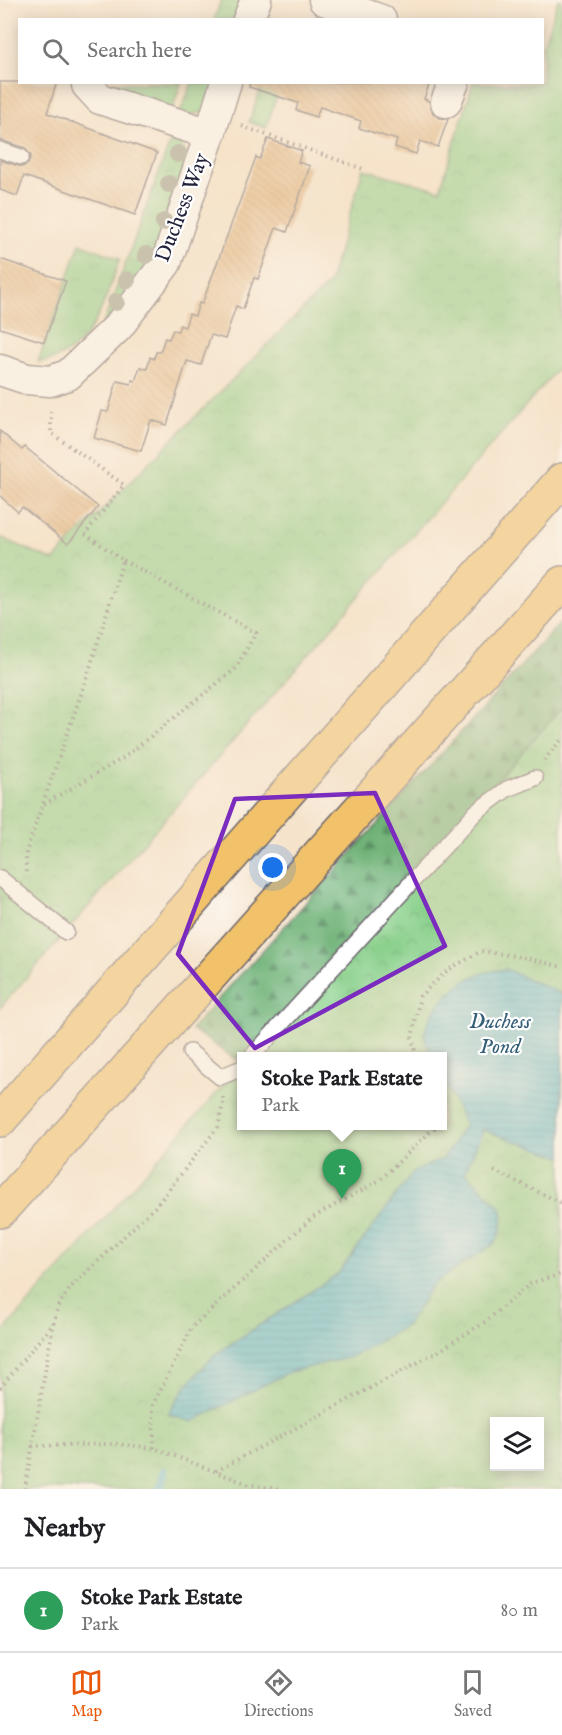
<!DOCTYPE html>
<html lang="en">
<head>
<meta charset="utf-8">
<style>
	body { margin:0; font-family:"IM FELL English",serif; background:#f2f2f2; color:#202124 }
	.controls { position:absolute; right:18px; bottom:18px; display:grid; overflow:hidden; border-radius:0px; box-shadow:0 3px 15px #0003 }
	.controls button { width:54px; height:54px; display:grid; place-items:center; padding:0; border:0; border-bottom:2px solid #e0e0e0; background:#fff; color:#202124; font:30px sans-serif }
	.you { position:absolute; left:273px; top:868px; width:21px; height:21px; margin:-15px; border:4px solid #fff; border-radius:50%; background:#1a73e8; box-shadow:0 0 0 9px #1a73e833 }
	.badge { display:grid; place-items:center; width:39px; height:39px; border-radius:50%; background:#ea580c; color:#fff; font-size:20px; font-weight:700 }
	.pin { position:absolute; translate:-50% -50px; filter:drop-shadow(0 2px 3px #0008) }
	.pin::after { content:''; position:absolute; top:32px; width:21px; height:18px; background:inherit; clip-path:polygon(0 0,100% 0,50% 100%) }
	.popup { position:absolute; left:237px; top:1052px; width:210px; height:78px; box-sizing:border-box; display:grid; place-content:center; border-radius:0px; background:#fff; filter:drop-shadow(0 2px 4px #0005); font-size:20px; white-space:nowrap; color:#757577 }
	.popup b { font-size:22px; color:#202124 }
	.popup::after { content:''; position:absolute; left:50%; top:100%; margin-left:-12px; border:12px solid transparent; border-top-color:#fff }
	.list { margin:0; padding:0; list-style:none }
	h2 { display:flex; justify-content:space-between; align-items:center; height:78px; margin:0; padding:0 24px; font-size:26px }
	h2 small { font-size:20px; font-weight:400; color:#757577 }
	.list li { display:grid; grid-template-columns:39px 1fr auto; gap:18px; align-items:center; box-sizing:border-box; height:84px; padding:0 24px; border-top:2px solid #e0e0e0 }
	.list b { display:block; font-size:22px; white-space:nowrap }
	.list p { margin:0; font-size:20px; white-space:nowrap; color:#757577 }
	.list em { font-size:20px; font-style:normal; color:#757577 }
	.icon { flex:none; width:33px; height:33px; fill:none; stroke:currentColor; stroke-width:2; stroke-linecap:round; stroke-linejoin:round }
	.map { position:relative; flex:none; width:562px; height:1489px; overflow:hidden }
	.search { position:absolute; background:#fff; box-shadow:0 3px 15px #0003; left:18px; right:18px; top:18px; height:66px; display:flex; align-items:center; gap:15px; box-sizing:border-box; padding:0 21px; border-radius:0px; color:#757577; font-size:22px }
	.sheet { height:162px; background:#fff }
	nav { display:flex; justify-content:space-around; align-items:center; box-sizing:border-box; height:84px; border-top:2px solid #e0e0e0; background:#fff; font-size:16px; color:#757577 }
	nav a { display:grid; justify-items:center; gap:3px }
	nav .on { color:#ea580c }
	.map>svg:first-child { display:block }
	.grass { fill:url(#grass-tufts); stroke:#567963; stroke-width:1.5 }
	.forest { fill:url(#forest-firs); stroke:#486a59; stroke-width:1.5 }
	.park { fill:url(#park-crowns); stroke:#567963; stroke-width:1.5; fill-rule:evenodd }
	.water { fill:url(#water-rules); stroke:#3a6e86; stroke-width:1.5 }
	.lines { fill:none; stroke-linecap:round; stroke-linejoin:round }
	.stream { stroke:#52bad0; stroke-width:8 }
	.building { fill:url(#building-back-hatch) }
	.service-casing { stroke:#6c666d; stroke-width:18 }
	.minor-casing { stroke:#6c666d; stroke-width:33 }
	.motorway-casing { stroke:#6c666d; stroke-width:36 }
	.path { stroke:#6c666d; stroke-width:4; stroke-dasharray:1.5 4.5; stroke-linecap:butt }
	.service { stroke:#fff; stroke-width:15 }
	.minor { stroke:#fff; stroke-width:30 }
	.motorway { stroke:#f2c26a; stroke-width:33 }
	.tree { fill:#959a8b }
	.marked { fill:none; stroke:#7b2cbf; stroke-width:4.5; stroke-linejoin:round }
	.labels { text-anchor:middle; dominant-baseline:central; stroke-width:4.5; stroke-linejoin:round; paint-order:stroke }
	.street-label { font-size:21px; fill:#22223b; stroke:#fff }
	.water-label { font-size:22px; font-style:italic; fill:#355f77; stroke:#fff }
</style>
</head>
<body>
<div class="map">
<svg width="562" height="1489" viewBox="0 0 562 1489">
	<defs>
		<pattern id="grass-tufts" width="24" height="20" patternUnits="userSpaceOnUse" patternTransform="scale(1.5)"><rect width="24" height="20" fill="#8ad08b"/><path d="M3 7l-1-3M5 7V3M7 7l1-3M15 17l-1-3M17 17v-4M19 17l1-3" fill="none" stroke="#77b279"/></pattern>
		<pattern id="forest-firs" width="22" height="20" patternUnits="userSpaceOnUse" patternTransform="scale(1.5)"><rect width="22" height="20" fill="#6fb277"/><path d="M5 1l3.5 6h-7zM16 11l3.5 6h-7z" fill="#5b9063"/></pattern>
		<pattern id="park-crowns" width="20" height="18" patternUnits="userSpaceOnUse" patternTransform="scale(1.5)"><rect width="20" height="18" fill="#8ad08b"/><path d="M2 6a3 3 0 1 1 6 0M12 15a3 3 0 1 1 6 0" fill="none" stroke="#77b279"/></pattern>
		<pattern id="water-rules" width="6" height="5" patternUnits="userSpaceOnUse" patternTransform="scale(1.5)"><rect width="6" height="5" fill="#52bad0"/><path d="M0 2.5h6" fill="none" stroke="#4497aa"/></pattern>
		<pattern id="building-back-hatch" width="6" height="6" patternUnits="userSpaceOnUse" patternTransform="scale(1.5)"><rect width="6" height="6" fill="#e1ac70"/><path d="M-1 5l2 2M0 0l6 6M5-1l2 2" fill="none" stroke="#b68c5d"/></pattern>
	</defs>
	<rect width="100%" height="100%" fill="#fff"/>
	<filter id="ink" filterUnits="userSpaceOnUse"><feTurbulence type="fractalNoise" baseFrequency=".0167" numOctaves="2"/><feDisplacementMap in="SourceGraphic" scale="12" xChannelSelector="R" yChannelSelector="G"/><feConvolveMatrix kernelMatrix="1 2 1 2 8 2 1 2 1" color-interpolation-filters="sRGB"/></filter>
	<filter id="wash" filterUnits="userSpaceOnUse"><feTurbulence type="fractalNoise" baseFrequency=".008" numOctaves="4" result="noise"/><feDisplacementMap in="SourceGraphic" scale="24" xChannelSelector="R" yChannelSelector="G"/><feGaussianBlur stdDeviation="1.35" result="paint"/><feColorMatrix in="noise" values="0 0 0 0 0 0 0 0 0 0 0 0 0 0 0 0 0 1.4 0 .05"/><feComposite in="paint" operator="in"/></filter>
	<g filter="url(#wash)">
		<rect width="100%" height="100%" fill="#f5e3cb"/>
		<path class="grass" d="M221,0H249L242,19L214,20Z
			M114,83H181L172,111L120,92Z
			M192,83H219L208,111L191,115L180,113Z
			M263,83H281L266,128L249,122Z
			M172,137L180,142L189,164L163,251L101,330Z
			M80,243L120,259C104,301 92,358 38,362Z"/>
		<path class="forest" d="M562,621V708L250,1056H242L241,1063L191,1029Z"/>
		<path class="park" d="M558,0H562V364L0,1008V537L54,561L68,544L329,283L363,169L440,190L473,83L529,84L530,83L542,82L543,45Z
			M562,708V1489H0V1335L241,1066L242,1126H442V1056H250ZM494,1422H540V1466H494Z"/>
		<path class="water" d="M505,969L562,994V1157L483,1130L465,1172L501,1208C505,1221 501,1232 495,1243L433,1284L407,1325L351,1357L289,1372L192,1422L168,1414L184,1389L214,1355L338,1274L413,1172L444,1158L465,1125L443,1077L442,1056H433C431,1052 426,1044 425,1039C423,1015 453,986 473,977C482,972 495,971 505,969Z"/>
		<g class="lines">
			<path class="stream" d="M160,1489L164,1471"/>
		</g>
		<g id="blocks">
			<path class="building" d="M0,82H57L47,113L157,153L135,215L24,176L17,196L0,190V160L22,167L28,164L31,156L25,148L0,140Z
				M250,82H430L424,99L429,101L433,113L440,118L448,119L438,147L420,141L416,154L395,147L397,140L359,128L361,121L320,107L316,117L296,110L298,103L249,87Z
				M268,139L302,151L298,162L310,166L287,232L276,228L258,279L254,278L243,309L236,306L225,339L211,335L201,365L187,361L167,425L151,420L141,451L94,438L102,411L108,412L117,381L131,384L132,380L135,381L140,367L147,369L150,357L154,359L156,352H160L165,338L169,339L173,330L178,331L180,325L185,327L189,314L195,316L199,303L202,304L256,157L260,159Z
				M0,259L66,281L44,342L0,328Z
				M0,431L22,450L25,447L98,507L68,544L22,507L18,512L0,496Z"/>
		</g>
	</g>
	<g filter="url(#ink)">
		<use href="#blocks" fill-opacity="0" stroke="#6c666d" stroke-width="1.5"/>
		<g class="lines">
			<g class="service-casing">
				<path id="service" d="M0,150L21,157
					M0,878L66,932
					M190,1052L220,1077L242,1068
					M252,1056L476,812L507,789L535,778"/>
			</g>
			<g class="minor-casing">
				<path id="minor" d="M324,0L381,20
					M248,20L256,0
					M87,82V85L100,99L210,134
					M446,102L454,82
					M0,370L27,379L50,381L68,375L118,327L166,263L210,134L226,82"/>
			</g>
			<g class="motorway-casing">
				<path id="motorway" d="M0,1120L562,480
					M0,1211L562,583"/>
			</g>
			<path class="path" d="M242,126L363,169
				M544,760L562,739
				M44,804L125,757L235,669L256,633L123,560
				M26,872V852L87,677L123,560L85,534L124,485L51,433V408
				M416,1056L412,1037L420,996L448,970L481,951L527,958L562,967
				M494,1171L562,1203
				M0,1388L51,1326
				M32,1446L116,1444L154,1448L250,1485L280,1489
				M154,1448L153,1405L192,1327L312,1218L380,1180L434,1128V1126
				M216,1471L439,1351L485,1322L531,1283L562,1274
				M25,1489L53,1325L58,1306L71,1287L156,1206L218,1127L223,1103V1096"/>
			<use href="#service" class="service"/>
			<use href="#minor" class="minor"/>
			<use href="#motorway" class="motorway"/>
		</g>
		<g class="tree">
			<circle cx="178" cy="154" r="9"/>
			<circle cx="169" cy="184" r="9"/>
			<circle cx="164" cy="222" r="9"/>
			<circle cx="146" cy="255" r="9"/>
			<circle cx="127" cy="280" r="9"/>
			<circle cx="116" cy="302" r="9"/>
		</g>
	</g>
	<path d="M0 0H562V1489H0ZM375,793L445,946L255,1048L178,954L235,799Z" fill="#f5e3cb" fill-opacity=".55" fill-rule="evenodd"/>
	<path class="marked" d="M375,793L445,946L255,1048L178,954L235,799Z"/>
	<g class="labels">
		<g class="street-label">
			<text transform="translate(183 208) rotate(-69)">Duchess Way</text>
		</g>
		<g class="water-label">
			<text x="500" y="1022">Duchess<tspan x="500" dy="25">Pond</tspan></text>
		</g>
	</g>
</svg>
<div class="controls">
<button><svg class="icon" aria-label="layers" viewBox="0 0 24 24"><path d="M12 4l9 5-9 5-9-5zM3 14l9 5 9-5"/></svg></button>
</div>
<div class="you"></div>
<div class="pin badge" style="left:342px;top:1199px;background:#2e9e5b">1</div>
<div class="popup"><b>Stoke Park Estate</b>Park</div>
<div class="search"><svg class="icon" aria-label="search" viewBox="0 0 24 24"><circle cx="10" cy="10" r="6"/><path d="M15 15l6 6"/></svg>Search here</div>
</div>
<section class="sheet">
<h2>Nearby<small></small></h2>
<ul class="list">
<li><span class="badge" style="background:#2e9e5b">1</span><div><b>Stoke Park Estate</b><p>Park</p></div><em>80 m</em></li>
</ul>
</section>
<nav>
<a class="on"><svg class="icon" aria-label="map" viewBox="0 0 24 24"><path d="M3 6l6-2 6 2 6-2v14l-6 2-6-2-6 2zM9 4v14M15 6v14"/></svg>Map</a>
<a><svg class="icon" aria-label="directions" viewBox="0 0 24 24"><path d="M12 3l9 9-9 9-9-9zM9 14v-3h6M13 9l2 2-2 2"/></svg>Directions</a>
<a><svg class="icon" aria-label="saved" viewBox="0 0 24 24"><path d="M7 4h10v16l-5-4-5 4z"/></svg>Saved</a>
</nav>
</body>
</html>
